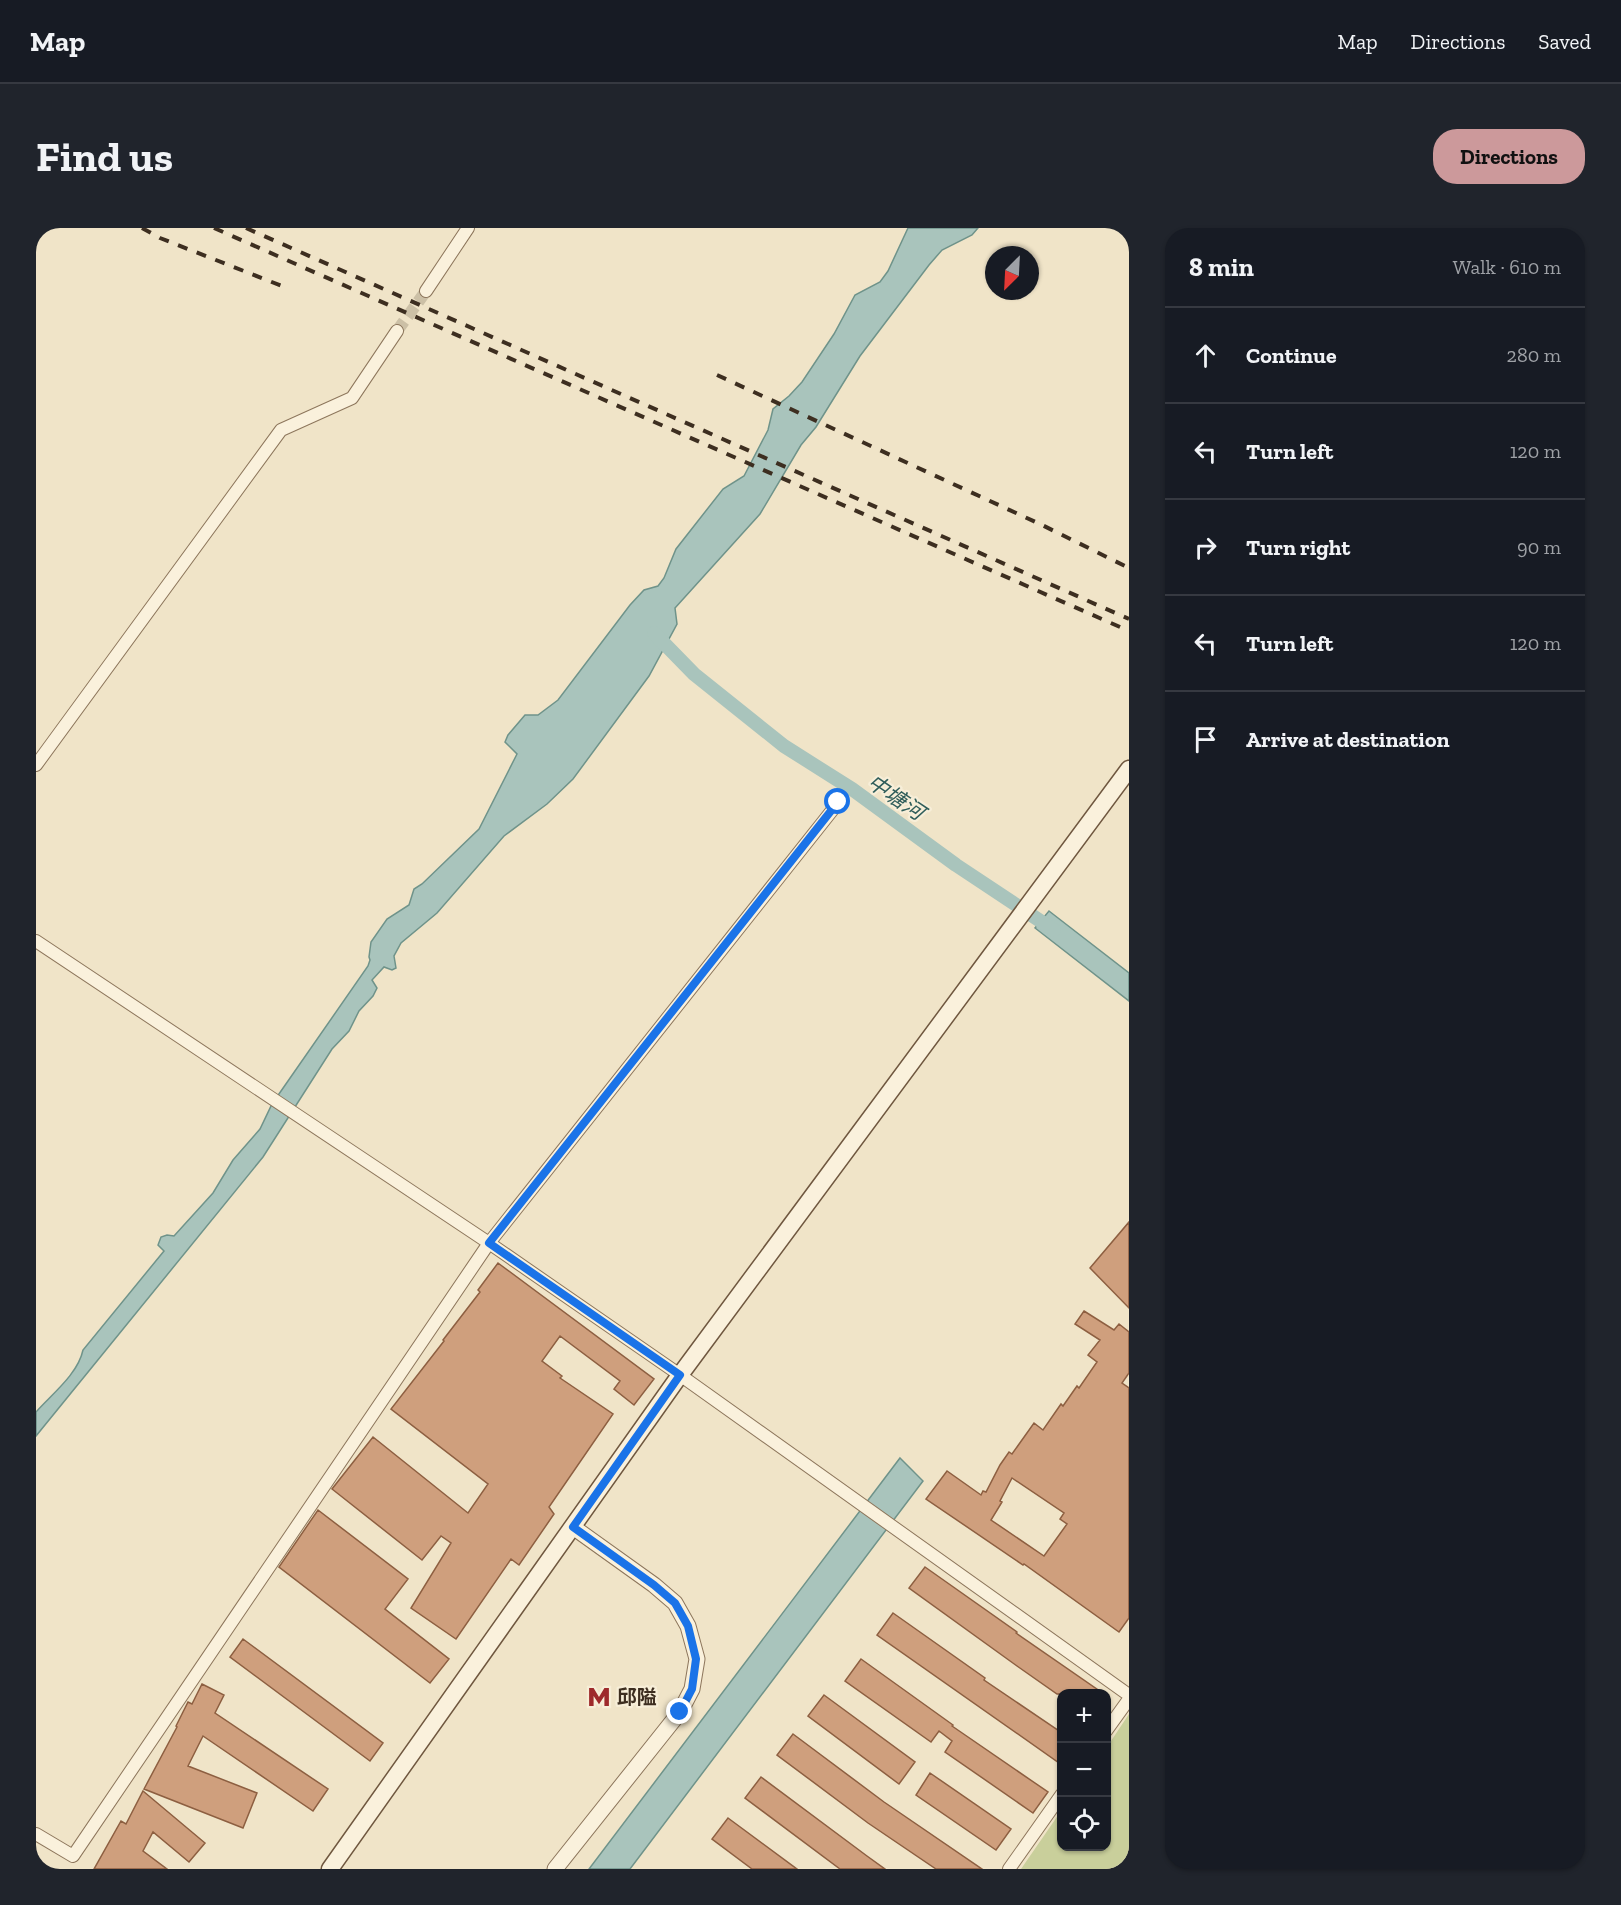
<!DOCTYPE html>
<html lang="en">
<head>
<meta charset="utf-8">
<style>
	body { margin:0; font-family:"Zilla Slab","Noto Sans SC",serif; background:#20242c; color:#f1f3f6 }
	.controls { position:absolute; right:18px; bottom:18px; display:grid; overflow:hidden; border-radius:12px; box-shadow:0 2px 4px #0004 }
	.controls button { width:54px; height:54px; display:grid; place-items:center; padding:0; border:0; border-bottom:2px solid #363941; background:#171b24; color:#f1f3f6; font:30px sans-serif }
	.compass { position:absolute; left:949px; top:18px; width:54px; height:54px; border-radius:50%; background:#171b24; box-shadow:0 2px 4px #0004; rotate:204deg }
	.stop { position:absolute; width:18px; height:18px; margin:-14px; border:4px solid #1a73e8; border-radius:50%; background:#fff }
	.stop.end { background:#1a73e8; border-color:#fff; box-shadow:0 2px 6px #0008 }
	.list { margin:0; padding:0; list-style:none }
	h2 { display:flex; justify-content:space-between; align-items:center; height:78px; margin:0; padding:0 24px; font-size:26px }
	h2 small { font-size:20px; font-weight:400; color:#9ea1a6 }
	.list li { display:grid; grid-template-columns:39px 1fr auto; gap:18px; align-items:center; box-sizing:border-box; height:96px; padding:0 24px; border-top:2px solid #363941 }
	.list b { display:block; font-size:22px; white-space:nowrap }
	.list em { font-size:20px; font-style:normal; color:#9ea1a6 }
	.icon { flex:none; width:33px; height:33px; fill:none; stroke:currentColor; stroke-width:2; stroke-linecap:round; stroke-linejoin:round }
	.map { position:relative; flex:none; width:1093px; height:1641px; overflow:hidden; border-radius:24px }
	header { display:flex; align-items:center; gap:36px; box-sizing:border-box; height:84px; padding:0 30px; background:#171b24; border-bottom:2px solid #363941 }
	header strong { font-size:28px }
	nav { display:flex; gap:33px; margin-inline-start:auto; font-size:21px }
	.intro { display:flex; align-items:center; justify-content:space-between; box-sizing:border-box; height:144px; padding:0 36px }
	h1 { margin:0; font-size:42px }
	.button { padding:15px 27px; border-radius:24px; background:#cc999b; color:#111; font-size:21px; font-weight:700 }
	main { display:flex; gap:36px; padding:0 36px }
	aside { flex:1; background:#171b24; border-radius:24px; box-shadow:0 2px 4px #0004 }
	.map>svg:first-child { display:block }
	.green { fill:#c9cf9b }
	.water { fill:#a9c4bc; stroke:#6f938a; stroke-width:1.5 }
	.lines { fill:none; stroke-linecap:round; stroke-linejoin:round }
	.canal { stroke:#a9c4bc; stroke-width:14 }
	.building { fill:#cf9f7d; stroke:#8d5f41; stroke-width:1.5; fill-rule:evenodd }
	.minor-tunnel { stroke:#ccc0a6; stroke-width:12; stroke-dasharray:12 6; stroke-linecap:butt }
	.minor-casing { stroke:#8d765c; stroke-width:14 }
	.tertiary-casing { stroke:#8d765c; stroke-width:17 }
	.secondary-casing { stroke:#6f573f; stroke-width:19 }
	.minor { stroke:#faf1dc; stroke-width:12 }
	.tertiary { stroke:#faf1dc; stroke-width:15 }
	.secondary { stroke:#faf1dc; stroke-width:16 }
	.rail { stroke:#3d2e20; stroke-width:4; stroke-dasharray:10 10; stroke-linecap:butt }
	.route { stroke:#1a73e8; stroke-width:8 }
	.labels { text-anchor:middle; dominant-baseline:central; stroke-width:4.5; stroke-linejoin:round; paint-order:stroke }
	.poi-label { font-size:20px; font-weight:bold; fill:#3d2e20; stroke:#f7eed8; text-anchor:start }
	.water-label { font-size:21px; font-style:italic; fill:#2f5d5a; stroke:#f7eed8 }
</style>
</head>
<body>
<header>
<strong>Map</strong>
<nav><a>Map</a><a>Directions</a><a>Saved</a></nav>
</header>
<div class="intro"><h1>Find us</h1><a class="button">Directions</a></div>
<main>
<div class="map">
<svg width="1093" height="1641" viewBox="0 0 1093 1641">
	<rect width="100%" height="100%" fill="#f0e4c8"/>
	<path class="green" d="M1093,1486V1641H985L1025,1583L1026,1618H1070L1071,1519Z"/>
	<path class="water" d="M872,0H942L936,7L906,22L893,37L824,128L780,199L765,217L724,286L639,380L641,396L613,448L537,551L511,576L468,608L401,685L365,715L358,728L360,740L356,742L348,739L336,752L341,760L337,768L323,783L313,803L296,821L227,929L0,1208V1184C16,1166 42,1146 47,1122L128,1023L122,1017L125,1009L131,1007L138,1008L177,965L197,932L224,901L236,876L332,738L334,732L333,729L335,714L351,691L373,677L378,661L386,656L443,601L481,526L469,514L472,507L489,487H502L522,472L594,377L608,362L622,358L628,350L640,321L687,261L708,248L732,202L737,181L753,168L766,154L798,106L819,67L844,54L852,43Z
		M1013,683L1093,745V773L999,700Z
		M864,1230L887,1253L594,1641H553Z"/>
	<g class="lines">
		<path class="canal" d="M618,405L658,446L748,518L816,561L920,637L1018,702"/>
	</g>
	<path class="building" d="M1093,994V1080L1054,1040Z
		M462,1035L618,1151L598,1177L578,1161L584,1153L524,1108L506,1133L526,1148L524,1150L577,1186L513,1279L518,1286L483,1337L475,1331L420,1411L375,1380L415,1315L405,1308L386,1332L296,1261L337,1209L432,1285L452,1256L355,1181L408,1113L407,1112L444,1064L442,1062Z
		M1048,1083L1078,1102L1083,1096L1093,1104V1145L1086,1155L1093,1160V1390L1083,1404L988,1336L987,1337L890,1271L911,1243L945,1267L947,1263L950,1264L964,1237L973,1224L976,1226L998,1195L1007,1202L1025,1176L1027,1178L1041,1158L1043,1160L1061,1134L1052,1127L1064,1112L1039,1096ZM976,1250L1028,1285L1024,1291L1031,1296L1008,1328L955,1292L966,1274L964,1273Z
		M282,1282L372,1351L349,1381L413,1431L394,1455L243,1339Z
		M889,1339L981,1404L980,1405L1068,1466H1021L981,1438L873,1360Z
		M857,1385L949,1450L948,1452L1026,1505V1537L841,1407Z
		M207,1411L347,1515L334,1533L194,1429Z
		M825,1431L917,1497L916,1498L1012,1564L997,1585L909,1524L916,1513L903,1503L895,1514L809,1453Z
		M166,1456L188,1467L179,1485L292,1561L277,1583L167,1508L152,1538L221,1565L207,1600L108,1561L141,1499L140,1498L152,1474L156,1476Z
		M788,1467L879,1534L863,1556L772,1488Z
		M757,1506L848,1574L946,1641H900L832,1595L741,1527Z
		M894,1545L975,1601L960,1622L880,1567Z
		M725,1549L831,1628L849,1641H804L709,1570Z
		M107,1563L169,1615L153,1634L117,1604L107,1623L131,1641H58L85,1593L90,1596Z
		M692,1590L761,1641H716L676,1611Z"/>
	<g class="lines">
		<path class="minor-tunnel" d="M361,103L390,63"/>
		<g class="minor-casing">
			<path id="minor" d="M390,63L432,0
				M0,537L245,202L316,170L361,103
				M0,713L453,1015L644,1147L1093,1467
				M1070,1503L1093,1471
				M0,1606L37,1628L453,1015L802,575
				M973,1641L1026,1566"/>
		</g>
		<g class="tertiary-casing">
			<path id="tertiary" d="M519,1641L644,1484L656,1461L661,1431L652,1398L639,1375L618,1357L537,1299"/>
		</g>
		<g class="secondary-casing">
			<path id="secondary" d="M294,1641L644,1147L1093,541"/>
		</g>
		<use href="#minor" class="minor"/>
		<use href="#tertiary" class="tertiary"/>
		<use href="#secondary" class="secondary"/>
		<path class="rail" d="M106,0L124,10L251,60
			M178,0L1093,403
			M210,0L1093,391
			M681,147L1006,297L1093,340"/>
	</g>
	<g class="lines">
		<path class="route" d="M644,1484L656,1461L660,1431L652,1398L639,1375L618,1357L537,1299L644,1147L453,1015L802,574"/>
	</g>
	<defs>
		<g id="metro-bare" transform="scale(1.8)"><path d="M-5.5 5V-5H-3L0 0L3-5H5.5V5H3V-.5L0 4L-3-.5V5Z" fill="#9e2a2b" stroke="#f7eed8" stroke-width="2.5" paint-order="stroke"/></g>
	</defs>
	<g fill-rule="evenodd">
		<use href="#metro-bare" x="563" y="1469"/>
	</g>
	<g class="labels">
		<g class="poi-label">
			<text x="581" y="1469">邱隘</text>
		</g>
		<g class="water-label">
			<text transform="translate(860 569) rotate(34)">中塘河</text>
		</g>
	</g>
</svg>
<div class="controls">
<button>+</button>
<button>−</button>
<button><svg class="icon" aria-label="locate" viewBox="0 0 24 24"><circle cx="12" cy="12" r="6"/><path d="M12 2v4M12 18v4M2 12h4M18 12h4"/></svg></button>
</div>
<svg class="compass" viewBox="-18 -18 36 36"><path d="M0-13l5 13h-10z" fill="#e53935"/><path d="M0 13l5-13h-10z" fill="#9ea1a6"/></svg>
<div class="stop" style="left:802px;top:574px"></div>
<div class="stop end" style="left:644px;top:1484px"></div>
</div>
<aside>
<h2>8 min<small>Walk · 610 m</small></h2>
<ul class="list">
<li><svg class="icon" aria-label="ahead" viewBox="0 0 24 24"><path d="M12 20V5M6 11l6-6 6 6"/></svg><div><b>Continue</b></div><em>280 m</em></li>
<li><svg class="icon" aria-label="left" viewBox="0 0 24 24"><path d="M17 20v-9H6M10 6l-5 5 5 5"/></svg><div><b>Turn left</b></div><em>120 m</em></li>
<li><svg class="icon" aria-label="right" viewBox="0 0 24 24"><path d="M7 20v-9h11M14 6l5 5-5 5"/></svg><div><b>Turn right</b></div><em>90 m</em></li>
<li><svg class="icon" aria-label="left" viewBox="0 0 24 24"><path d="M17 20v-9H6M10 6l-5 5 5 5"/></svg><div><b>Turn left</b></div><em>120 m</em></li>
<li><svg class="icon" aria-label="arrive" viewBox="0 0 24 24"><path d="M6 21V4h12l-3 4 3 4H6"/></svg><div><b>Arrive at destination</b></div></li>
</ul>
</aside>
</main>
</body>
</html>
